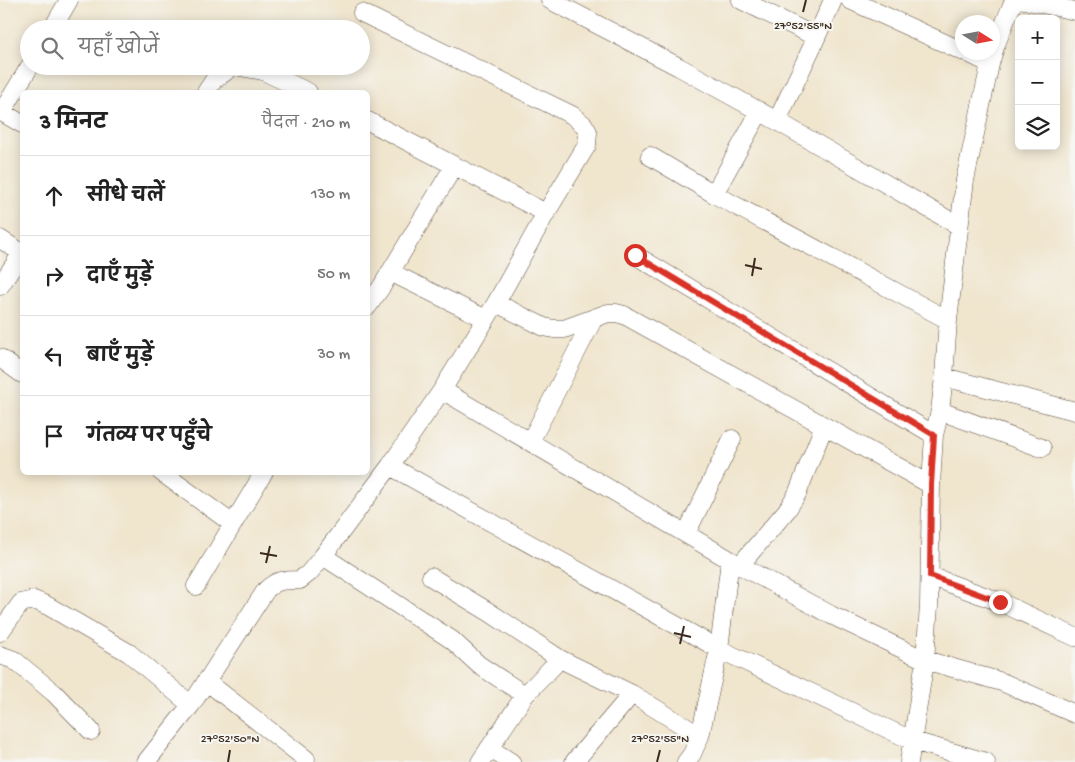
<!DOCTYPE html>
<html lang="hi">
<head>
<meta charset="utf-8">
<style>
	body { margin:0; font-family:"Gochi Hand","Playpen Sans Deva",sans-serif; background:#f2f2f2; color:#222 }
	.controls { position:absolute; right:15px; top:15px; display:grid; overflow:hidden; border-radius:8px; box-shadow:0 2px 12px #0003 }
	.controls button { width:45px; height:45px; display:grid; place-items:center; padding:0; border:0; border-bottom:1px solid #e0e0e0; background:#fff; color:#222; font:25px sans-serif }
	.compass { position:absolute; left:955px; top:15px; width:45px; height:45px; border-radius:50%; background:#fff; box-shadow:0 2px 12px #0003; rotate:101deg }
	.stop { position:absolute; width:15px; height:15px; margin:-11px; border:4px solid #d93025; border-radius:50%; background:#fff }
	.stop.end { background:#d93025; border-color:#fff; box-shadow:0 1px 5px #0008 }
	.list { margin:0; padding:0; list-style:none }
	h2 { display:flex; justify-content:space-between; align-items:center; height:65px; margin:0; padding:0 20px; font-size:21px }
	h2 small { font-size:16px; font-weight:400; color:#767676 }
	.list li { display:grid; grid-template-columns:32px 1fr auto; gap:15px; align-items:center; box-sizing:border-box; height:80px; padding:0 20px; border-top:1px solid #e0e0e0 }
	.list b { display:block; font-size:19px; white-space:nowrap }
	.list em { font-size:16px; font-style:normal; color:#767676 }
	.icon { flex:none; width:28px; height:28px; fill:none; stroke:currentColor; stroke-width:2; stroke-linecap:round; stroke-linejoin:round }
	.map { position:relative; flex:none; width:1075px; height:762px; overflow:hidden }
	.search { position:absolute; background:#fff; box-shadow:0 2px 12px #0003; left:20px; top:20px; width:350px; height:55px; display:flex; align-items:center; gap:12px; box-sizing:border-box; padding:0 18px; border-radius:28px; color:#767676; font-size:19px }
	.panel { position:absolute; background:#fff; box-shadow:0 2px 12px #0003; left:20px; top:90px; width:350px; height:385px; border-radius:8px }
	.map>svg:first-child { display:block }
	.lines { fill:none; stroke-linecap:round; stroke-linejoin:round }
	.minor-casing { stroke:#564638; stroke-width:19 }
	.minor { stroke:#fff; stroke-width:18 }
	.route { stroke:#d93025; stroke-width:6 }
	.ticks { fill:none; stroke:#3b2a1e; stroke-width:2 }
	.ticks-label { font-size:12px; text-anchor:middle; fill:#3b2a1e; stroke:#f6f6f2; stroke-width:4; stroke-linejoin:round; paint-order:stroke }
</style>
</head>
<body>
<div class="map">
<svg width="1075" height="762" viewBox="0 0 1075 762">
	<rect width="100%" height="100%" fill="#f6f6f2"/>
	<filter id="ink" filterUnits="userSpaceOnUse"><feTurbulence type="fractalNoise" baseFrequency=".02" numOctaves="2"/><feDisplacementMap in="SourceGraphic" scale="10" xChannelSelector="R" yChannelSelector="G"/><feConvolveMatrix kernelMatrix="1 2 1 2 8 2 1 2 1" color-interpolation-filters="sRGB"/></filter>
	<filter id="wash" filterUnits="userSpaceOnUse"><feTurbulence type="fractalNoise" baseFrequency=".0096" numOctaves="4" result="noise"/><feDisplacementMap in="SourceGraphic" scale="20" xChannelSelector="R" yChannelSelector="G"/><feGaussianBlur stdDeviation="1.12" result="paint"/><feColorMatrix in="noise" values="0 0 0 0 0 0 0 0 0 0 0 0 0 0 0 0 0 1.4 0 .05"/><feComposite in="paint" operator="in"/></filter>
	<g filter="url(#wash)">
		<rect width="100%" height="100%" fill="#f0e5cd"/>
	</g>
	<g filter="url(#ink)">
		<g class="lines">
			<g class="minor-casing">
				<path id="minor" d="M550,0L679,67L777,121L959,226
					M741,0L816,37
					M850,0L962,51
					M1024,0L1075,11
					M362,13L572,115L584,125L588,132L587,145L546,213L496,303L442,390L390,466L323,556L452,640L479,665L525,695L480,762
					M52,29L69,0
					M966,52L990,64
					M206,92L214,80L234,66L263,71L308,92
					M0,111L22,124
					M2,112L30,66
					M368,121L546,213
					M777,121L812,47L833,0
					M650,156L714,194L948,320
					M714,194L760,111
					M0,239L22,253
					M635,255L934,435
					M390,272L486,319
					M0,286L22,253
					M496,303L544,327L554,329H564L608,313H616L624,315L931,485
					M368,306L382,286L454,166
					M0,358L22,374
					M944,377L1075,411
					M442,390L730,560L831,615L925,660L1002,682L1075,714
					M940,411L1042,448
					M530,442L594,318
					M390,466L719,649L913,741L986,762
					M161,472L233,524
					M686,534L732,439
					M740,565L787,510L797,494L824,426
					M930,576L1000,602L1075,637
					M431,577L489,612L560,659L632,694L700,736
					M196,586L264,472
					M0,632L21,603L34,600L48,606L129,653L191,705
					M0,655L14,660L54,693L91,731
					M206,681L306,759
					M525,695L560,659
					M489,748L511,762
					M146,762L191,705L266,590C279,578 284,581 300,580L309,573L323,556
					M574,762L632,694
					M686,762L692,754L700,736L719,649L730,560
					M909,762L925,660L929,606L931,485L934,435L940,411L944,377L948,320L965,180L990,64L996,44L1014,0"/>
			</g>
			<use href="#minor" class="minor"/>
		</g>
	</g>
	<g class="lines" filter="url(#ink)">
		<path class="route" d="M635,255L934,435L931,485L930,576L1000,602"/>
	</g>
	<path class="ticks" d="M803,12L806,0M745,265L762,269M752,276L755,258M260,553L277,556M266,563L270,546M674,633L691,637M680,644L684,626M228,762L230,750M657,762L660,750"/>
	<g class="ticks-label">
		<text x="803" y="29">27°52'55"N</text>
		<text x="230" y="742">27°52'50"N</text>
		<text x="660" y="742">27°52'55"N</text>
	</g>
</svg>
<div class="controls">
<button>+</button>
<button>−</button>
<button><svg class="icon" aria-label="layers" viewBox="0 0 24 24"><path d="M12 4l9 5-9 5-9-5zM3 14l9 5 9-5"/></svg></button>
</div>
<svg class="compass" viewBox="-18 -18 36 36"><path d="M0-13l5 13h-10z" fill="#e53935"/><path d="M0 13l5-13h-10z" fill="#767676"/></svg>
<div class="stop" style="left:635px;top:255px"></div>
<div class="stop end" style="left:1000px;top:602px"></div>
<div class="search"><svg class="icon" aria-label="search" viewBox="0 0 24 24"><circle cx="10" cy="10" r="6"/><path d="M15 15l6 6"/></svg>यहाँ खोजें</div>
<section class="panel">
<h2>3 मिनट<small>पैदल · 210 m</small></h2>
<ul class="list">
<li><svg class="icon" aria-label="ahead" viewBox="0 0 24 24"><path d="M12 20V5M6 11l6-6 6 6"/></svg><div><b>सीधे चलें</b></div><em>130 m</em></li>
<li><svg class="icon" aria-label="right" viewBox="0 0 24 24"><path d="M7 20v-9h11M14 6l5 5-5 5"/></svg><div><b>दाएँ मुड़ें</b></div><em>50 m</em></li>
<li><svg class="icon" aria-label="left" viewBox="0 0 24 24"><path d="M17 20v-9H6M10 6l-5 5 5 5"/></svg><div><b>बाएँ मुड़ें</b></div><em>30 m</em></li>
<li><svg class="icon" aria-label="arrive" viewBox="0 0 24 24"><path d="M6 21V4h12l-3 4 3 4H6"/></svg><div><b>गंतव्य पर पहुँचे</b></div></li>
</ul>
</section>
</div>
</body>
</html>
